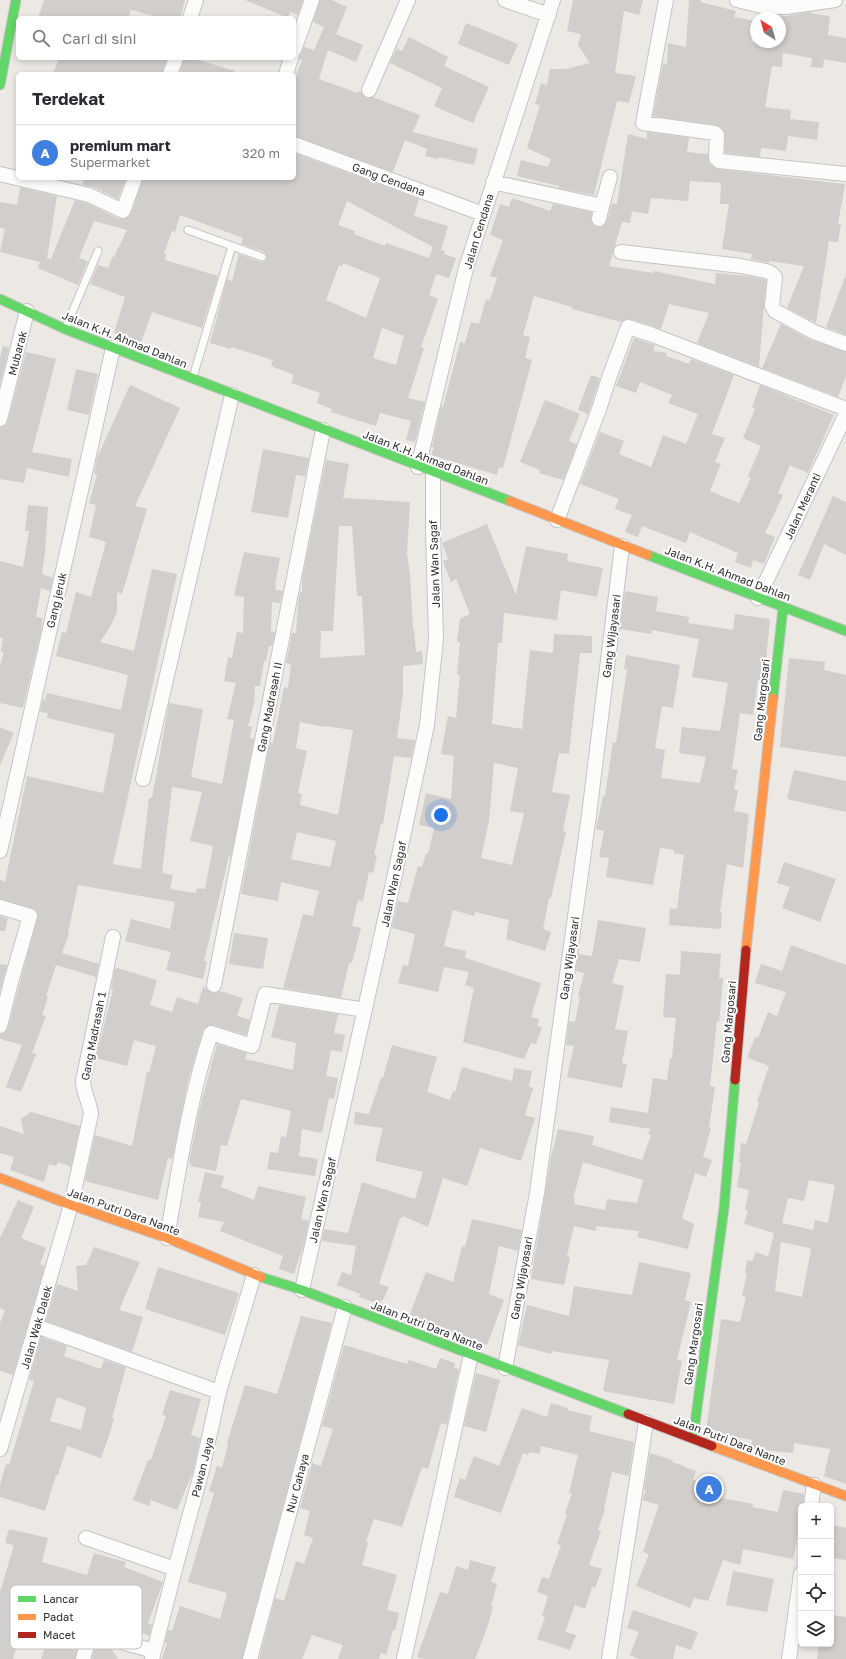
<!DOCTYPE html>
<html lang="id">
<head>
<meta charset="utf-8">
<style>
	body { margin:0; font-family:"Golos Text",sans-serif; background:#f7f7f7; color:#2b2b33 }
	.controls { position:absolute; right:12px; bottom:12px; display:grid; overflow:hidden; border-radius:6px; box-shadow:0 2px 6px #0003 }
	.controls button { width:36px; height:36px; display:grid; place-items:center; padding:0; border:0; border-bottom:1px solid #e1e1e2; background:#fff; color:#2b2b33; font:20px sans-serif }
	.compass { position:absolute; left:750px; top:12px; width:36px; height:36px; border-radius:50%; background:#fff; box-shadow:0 2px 6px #0003; rotate:323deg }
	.you { position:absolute; left:441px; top:815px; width:14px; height:14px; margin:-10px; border:3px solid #fff; border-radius:50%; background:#1a73e8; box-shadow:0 0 0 6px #1a73e833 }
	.badge { display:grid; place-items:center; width:26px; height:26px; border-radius:50%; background:#d93025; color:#fff; font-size:13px; font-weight:700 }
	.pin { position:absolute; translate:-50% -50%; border:2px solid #fff; box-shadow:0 1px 4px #0006 }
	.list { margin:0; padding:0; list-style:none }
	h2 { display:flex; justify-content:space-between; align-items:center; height:52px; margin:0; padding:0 16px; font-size:17px }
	h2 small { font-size:13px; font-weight:400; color:#7c7c81 }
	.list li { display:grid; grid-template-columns:26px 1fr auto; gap:12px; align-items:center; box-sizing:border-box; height:56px; padding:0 16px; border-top:1px solid #e1e1e2 }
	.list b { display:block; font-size:15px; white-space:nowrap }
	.list p { margin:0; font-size:13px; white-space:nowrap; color:#7c7c81 }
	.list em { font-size:13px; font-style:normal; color:#7c7c81 }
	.icon { flex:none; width:22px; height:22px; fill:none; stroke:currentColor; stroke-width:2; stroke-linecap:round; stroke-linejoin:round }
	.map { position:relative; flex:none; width:846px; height:1659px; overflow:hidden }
	.search { position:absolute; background:#fff; box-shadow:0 2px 6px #0003; left:16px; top:16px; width:280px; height:44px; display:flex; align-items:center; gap:10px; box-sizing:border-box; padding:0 14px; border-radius:6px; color:#7c7c81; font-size:15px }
	.panel { position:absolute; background:#fff; box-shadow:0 2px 6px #0003; left:16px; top:72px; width:280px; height:108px; border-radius:6px }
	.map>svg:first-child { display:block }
	.building { fill:#d1cecb; fill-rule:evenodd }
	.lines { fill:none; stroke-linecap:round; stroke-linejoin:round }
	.lane-casing { stroke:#c5c4c5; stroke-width:9 }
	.street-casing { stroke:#c5c4c5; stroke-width:16 }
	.fast-casing { stroke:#c5c4c5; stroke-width:11 }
	.slow-casing { stroke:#c5c4c5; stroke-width:11 }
	.jam-casing { stroke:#c5c4c5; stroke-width:11 }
	.lane { stroke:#fcfcfb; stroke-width:7 }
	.street { stroke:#fcfcfb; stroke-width:14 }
	.fast { stroke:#63d668; stroke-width:9 }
	.slow { stroke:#ff974d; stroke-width:9 }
	.jam { stroke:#b3261e; stroke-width:9 }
	.labels { text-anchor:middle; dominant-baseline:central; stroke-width:4; stroke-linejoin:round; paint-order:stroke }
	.street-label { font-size:11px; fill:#2e2e2e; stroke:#fff }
	.key { fill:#fff; stroke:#c0c0c0; stroke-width:1 }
	.key-label { font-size:11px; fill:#2e2e2e }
</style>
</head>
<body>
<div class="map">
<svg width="846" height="1659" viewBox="0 0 846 1659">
	<rect width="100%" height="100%" fill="#ece8e4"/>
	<path class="building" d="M44,0H185L180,18H161L131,10L128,18H38Z
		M245,0H303L298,15L290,12L288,18Z
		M320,0H332L347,7L336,34L363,45L356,62L328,50L319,79L358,93V91L361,92L366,98L373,97L420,115L413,132L478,149L474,165L439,157L438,159L425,156L427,149L405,140L393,172L294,136V80L302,60L299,59V57L304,47L314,50L324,27L313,22Z
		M573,0H643L639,15L624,11L615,73L636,76L629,103L617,101L594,195L558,188L559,186L517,176L521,160L548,167L551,159L527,148L540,105L535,104L541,83L547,85L550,69H566L590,63L578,45L581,34L567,31Z
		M689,0H701V2L736,11L734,17L756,21L751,42H780V18H764L765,15L786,16L809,12L814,14L830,16L828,35L846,38V63L824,59L823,68L811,67L812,58L783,53L782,67L772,66L765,107L791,110L790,119L819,122L817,140L788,136L786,151L761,148L760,157L725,153V133L721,127L716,125L653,116L663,63L667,64L668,43L686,47Z
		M466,23L518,44L509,65L458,44Z
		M409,37L448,57L444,66L489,87L473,123L434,106L442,88L390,63L397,48L402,51Z
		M59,58H167L162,74H53Z
		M184,58H192L235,71L234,74H189L180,71Z
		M647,132L689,138L687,152L708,154L710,164L718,169L845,184L838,224H841L838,242L829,241L816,323L787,308L804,266L769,261V263L751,259L752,254L722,249L729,204H720L721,183L690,181L688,201L651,198L648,214L632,211L630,223L622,222L609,266L653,273L654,271L715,284L716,273L749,276L766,280L759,367L697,343L709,313L669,304L661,329L630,319H626L621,322L572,309V307L534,296L523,335L530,337L525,358L532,360L503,468L499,467L497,475L431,455L434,447H432L441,406L443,407L460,342L465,343L471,322L479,324L486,299L490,300L497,278L490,276L503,240L490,235L500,204L509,207L512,198L550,211L553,204L592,212L591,221L593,225L597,227H602L607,221L612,203L617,204L628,134L647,139Z
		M294,153L419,199L414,216L448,226L441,250L445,251L444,254L456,258L449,278L436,274L429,295L438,299L421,347L424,348L408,398L425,402L415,442L406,440L411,421L380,413L376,426L331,412L332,409L317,403L320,393L291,383L294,375L271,366L273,360L231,347V349L210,343L227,279L232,281L239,254L261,262L265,261L267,258L264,252L241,244L243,238L180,215L175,232L172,231L164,254L166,255L165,260L218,276L202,328L152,312L141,342L114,333L125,297L90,284L98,265L108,268L113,256L114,257L127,230L94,221L79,258L88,261L78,285L38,268L40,262L0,252L5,229L0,228V202L17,205L20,187L57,196L47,258L51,259L75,200L86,203L119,219H124L131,214L143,178H294ZM347,201L433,247L429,258L386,243L385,246L354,234L355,231L338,225ZM343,263L380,278L366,318L326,300L339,265L342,266ZM382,328L404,336L396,365L373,358Z
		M85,178H126L118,199L93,187L82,185Z
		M845,277H846V335L826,327Z
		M781,324L811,340L846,352V376L838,397L762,368Z
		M634,338L655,345L653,351L667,353L666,356L689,364L691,359L734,375L712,434L725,438L715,462L721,464L710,491L739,503L751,478L748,476L761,446L743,438L755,409L752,407L760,385L834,415L808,473L790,465L778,493L783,495L765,533L775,537L764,564L753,560L751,568L735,562L738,553L690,532L686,543L642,526L638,537L625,532L632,515L615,509L619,499L580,484L600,432L624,441L619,454L651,467L663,435L686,444L698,414L668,403L672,395L640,382L636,393L616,386Z
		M3,346L9,348L0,384V358Z
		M26,352L56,359L32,452L72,459L69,477L27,468L24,483L0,479V427L6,425L8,421Z
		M76,369L98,374L89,415L67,410Z
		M591,375L600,378L588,414L578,410Z
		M130,385L180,408L135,506L147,509L122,594L117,592V612L111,625L100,642L134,651L152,569L177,574L113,864L141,869L149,798H152L169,703L203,709L191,777L222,784L234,720L227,719L236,683L224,681L228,657L232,658L237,632L243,633L244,597L234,595L244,552L280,558L275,585H276L275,590L283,591L280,603L272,602L271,631L275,632L272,646H269L266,661H264L260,686H255L254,704L248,726L252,727L250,738L254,739L231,857L229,856L204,961L207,962L203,979L166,970L171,952L125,941L131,919L170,929L175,902L78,885L68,933H69L62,953L99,964L96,977L56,965L46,996L48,997L42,1015L46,1016L32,1053L36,1054L21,1092L6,1087L22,1045L0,1039V1034L6,1032L8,1028L38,914L36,910L32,908L0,899V880L5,882L27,776L103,793L115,734L47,718L48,713L40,712L43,699L45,700L47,693L121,710L128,675L56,656L62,632L66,633L76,592L91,597L106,542L89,537L96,505L89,503L97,475L94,473L97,458ZM172,787L202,792L190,841L213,846L205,889L197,888L196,893L170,889L173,875L162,873Z
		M545,400L580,414L569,441L577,444L563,480L539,473L540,470L520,462Z
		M263,449L309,458L305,476L296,475L288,518L251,512Z
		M326,460L349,464L343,498L410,502L407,553L410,574L413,630H414L416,652L422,651L423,664L403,666V693L397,738L415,740L414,744L411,758L394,756L383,824H381L374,855H377L373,873L369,872L363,901L358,900L352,926L361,928L352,963H349L341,998L283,988L303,914L313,916L319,891L281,882L278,901L241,894L270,743H273L284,687L288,688L291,664L286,663L289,649L292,633H296L298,604L300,592H302V580ZM339,526H352L357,596H362L365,655L320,658L321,631H333ZM300,722L325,727V726L353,730L338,815L300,805L302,794L298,793L307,751L296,748ZM297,832L336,841L330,867L291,859Z
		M833,496L846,502V555L824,544L810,580L798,575Z
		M28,505L48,507L45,552L42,574L53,578L50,591L41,588L36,617L42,618L41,631L23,708L0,703V666L4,652H1L3,638H0V561L23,567L29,531H25Z
		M487,524L516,595L526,546L568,554L567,561L603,568L597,597L561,590L557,620L504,613L502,643H498L492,724L522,729L530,650L553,653L554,634L592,636V653H580L569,754L559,753L552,792L570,795L563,831L566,832L551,898H549L543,929L551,932L545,951L506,939L509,920L475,912L474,916L453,910L444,946L466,951L465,958L541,983L531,1017L539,1019L537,1026L542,1028L536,1044L531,1043L524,1059L463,1042L474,988L465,985L469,972L444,967L438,992L398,983L403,965L408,966L415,934L392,928L398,901L408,903L418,866L422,867L426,854H428L434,828L419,825L426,793L451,799L454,756L441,754L448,716L456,718L460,675H457L460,642H457L460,619L470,614L456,579L451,582L443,561L448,559L442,543ZM494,763L518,768L510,811L524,813L512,865L481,858L489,821Z
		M625,591L658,597L656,611L689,617L688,623L733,630L735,614L770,619L764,681L758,680L753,715L740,713L732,769L738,770L734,789L738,790L734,811L749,814L743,868L727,864L720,912H722L721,929L669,925L670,908L677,909L684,855L674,853V850L660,848L653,885L606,877L609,858L599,857L604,831L596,829L603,796H605L613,742L616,743L627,669H624L626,655L680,665L673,708L662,706L655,748L665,750L661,778L700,783L706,757L679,753L682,727L720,731L728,683L692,677L699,639L652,630L651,634L620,629Z
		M789,658L825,662L824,670L846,675V757L780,747Z
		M0,727L14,733L0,765Z
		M794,770L846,781V812L787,799Z
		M784,862L836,879L820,922L782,908L790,887L777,883Z
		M0,916L8,918L5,931H0Z
		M598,920L646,928L640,962L619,959L612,983L624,986L615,1029L628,1031L622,1063L627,1064L622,1088L567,1077L574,1046L566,1045L569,1021L575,1022L580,997L578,996L584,973L576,971L578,954L592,956Z
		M234,933L268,938L263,969L229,964Z
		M791,945L846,965V1484L824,1476L830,1449L794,1443L793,1453L751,1449L752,1440L706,1431L721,1319L740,1322L746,1297L742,1296L747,1273H745L747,1260L752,1261L756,1252L768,1257L774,1233L744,1224L748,1210H745L749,1190L737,1187L741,1163H739L741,1143L746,1144L759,1103L757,1102L769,1066L748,1058V1055L755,1037L758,1038L768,1012L777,1016L786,992L755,983L761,964L782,971ZM809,1180L835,1185L828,1223L815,1220L813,1230L782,1223L788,1198L804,1201ZM781,1242L810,1248L811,1250L802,1297L775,1291Z
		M681,951L721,954L719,978H723L719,1022L717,1021L710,1086L715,1087L709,1128H711L703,1157L712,1160L706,1177L695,1173L682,1218L694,1224L688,1249L637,1237L639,1231L596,1226V1231L574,1226L567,1256L570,1257L564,1285L531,1279L551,1157L558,1129L594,1136L592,1145L642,1160L651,1135L648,1134L650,1129L609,1122L611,1107L648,1113L653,1078L667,1080L670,1058H672L676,1018L663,1017L666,974L680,975ZM583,1162L643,1180L637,1203L607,1199L605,1210L574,1204L575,1199H573Z
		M0,964L7,965L0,991Z
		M117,968L157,980L150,1005L172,1012L177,997L198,1004L203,986L212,993L220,991L243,998L237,1016L250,1020L246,1035L213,1025H209L203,1030L188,1081L172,1159L168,1158L158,1200L85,1181L95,1135L132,1146L147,1072L149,1073L156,1046L134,1040L127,1066L96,1058L113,989H111L115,969Z
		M279,1005L338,1014L334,1033L345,1035L342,1052L331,1050L326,1076L338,1078L334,1099L329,1098L322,1133L302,1129L299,1156L318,1159L315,1176L267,1169L270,1152L278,1153L281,1136L286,1137L291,1111L241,1099L227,1146L221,1145L216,1171L190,1166L191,1163H189L199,1111L217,1044L247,1053L245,1059L293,1070L296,1043L271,1037Z
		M392,1045L437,1057L427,1092L450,1100L453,1091L455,1092L462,1067L512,1081L514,1068L532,1071L529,1086L533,1088L525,1115L535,1118L521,1161L480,1148L467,1186L443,1178L428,1227L403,1216L402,1218H400L379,1284L389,1287L383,1300H381L380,1304L359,1297L360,1294L337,1285L342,1272L351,1275L356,1246L322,1241L324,1229L348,1233L362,1182L415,1199L423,1172L375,1161L383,1128L354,1124L355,1112L369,1114L381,1078H383Z
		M31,1112L80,1126L71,1167L58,1162L56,1166L49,1164L44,1182L10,1170L14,1157L0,1153V1126L24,1134L21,1119Z
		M205,1172L224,1176L221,1187L254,1200L258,1186L306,1197L301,1219L309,1221L303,1247L294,1274L279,1269L283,1256L220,1231L224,1222L198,1217L201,1202H198Z
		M18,1200L34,1207L21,1238L46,1248L40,1264L45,1266L13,1375L0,1371V1323L5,1310L0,1308V1238Z
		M472,1219L522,1230L518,1251L499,1246L489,1294L504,1300L487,1345L409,1317L426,1272L453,1282L462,1246L465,1247Z
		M94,1247L140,1262L119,1310L143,1317L132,1352L46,1321L57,1284L78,1291L76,1266L86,1265Z
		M639,1262L691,1273L685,1300L691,1302L677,1360L682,1361L674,1404L603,1391L609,1360L552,1351L551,1354L518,1345L527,1305L569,1316L574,1286L632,1295Z
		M158,1267L239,1293L225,1335L145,1309Z
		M301,1316L332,1323L242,1659H162L167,1643L165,1642L168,1630L172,1631L180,1606L220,1619L227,1593L188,1582L214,1493L209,1491L217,1466L222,1468L228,1444L227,1443L245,1385L277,1394Z
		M41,1337L67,1346L64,1356L101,1369L104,1360L126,1367L112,1418L114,1419L108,1439L101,1458L67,1446L58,1475H56L45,1511L0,1497V1485L6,1464L9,1465L34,1381L29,1380ZM57,1397L86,1408L81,1430L50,1421Z
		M344,1345L407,1364L409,1360L436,1369L440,1358L455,1363L454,1368L459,1369L447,1425L441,1423L428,1469L422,1467L402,1527L374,1519L366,1542L368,1543L362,1565L397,1575L387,1610L399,1613L395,1631L393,1630L386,1655L381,1653L379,1659H338L343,1645L312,1635L302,1659H259L275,1598L284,1601L296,1561L304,1564L313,1538L304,1535L310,1511L300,1508L312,1463L321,1466L333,1429L322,1426Z
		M476,1373L500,1380L486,1432L464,1426Z
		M170,1390L201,1399L191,1435L200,1438L193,1472L177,1510L151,1500L149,1506L133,1500L148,1460H151L166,1416L162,1415Z
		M551,1403L568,1408L567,1410L592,1416L589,1431L634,1442L629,1476L612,1472L604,1509H605L598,1530L601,1531L589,1565L602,1569L595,1588L592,1587L585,1609L575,1605L565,1632L576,1635L570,1650L537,1639L545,1617L542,1616L548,1596L537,1592L542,1577L549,1579L561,1545L557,1544L567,1514L565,1513L572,1493H569L578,1455L541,1446L540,1454L529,1452L528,1455L523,1453L501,1513L454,1497L460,1478L465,1480L474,1456L499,1466L522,1408L547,1417Z
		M650,1453L673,1460L672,1462L684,1466V1467L696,1471L693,1480L724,1490L721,1498L753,1504L752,1507L778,1512L783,1490L804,1494L803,1506H801V1520L793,1559L743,1549L740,1565L723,1560L708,1601L694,1598L690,1608L636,1586L649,1554L643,1552L659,1505L642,1500L646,1490L644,1489Z
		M831,1525L846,1528V1560L831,1558Z
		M9,1529L48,1538L42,1562L87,1575L94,1553L126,1562L124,1567L163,1582L148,1623L152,1625L149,1636L140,1632L138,1638L101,1628H96L87,1632L82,1637L78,1645L75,1659H41L51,1630L72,1637L86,1604L53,1594L47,1626L23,1620L13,1659H0V1592L14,1545L5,1543Z
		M470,1560L496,1567L491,1582L497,1584L491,1606L493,1607L488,1625L475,1659H424L417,1657L440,1592L448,1594L456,1566L468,1570Z
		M733,1571L774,1579L767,1612L726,1605Z
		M633,1610L698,1632L691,1650L676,1645L673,1659H639L630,1655L639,1632L627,1628Z
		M831,1615L846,1617V1659H817L819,1644H831Z
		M99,1645L111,1648L118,1659H93L92,1657L94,1651Z"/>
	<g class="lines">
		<g class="lane-casing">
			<path id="lane" d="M188,230L262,257
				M66,327L98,251
				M193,377L232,246"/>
		</g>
		<g class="street-casing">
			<path id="street" d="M505,0L549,15
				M666,0L643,123L715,133L717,135L716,158L719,161L846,174
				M737,0L766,7H786L835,0
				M190,18L196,0
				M294,50L312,0
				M170,74L176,58
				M286,74L291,58
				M369,90L408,0
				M294,144L483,214
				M0,174L89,195L123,211L135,178
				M493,182L602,206L599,219
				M602,206L610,177
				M621,252L741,266L766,271L771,273L775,277L772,306L775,311L814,332L846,344
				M0,419L27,311
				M418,467L466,268L553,0
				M557,520L599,409L610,375L628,327L650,334L846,409
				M758,598L846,414
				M143,779L232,395
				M0,851L113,348
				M0,907L30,916L11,982L0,1026
				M214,985L323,430
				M167,1238C179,1170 189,1099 211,1033L252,1046L265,994L365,1010
				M302,1290L390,897L427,725L436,639L433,532V473
				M36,1326L219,1392
				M505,1368L537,1193L589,815L622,546
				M0,1449L71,1205L91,1114C90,1102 83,1093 83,1081L113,937
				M811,1506L814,1485
				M86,1538L175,1569
				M83,1659C86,1648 87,1639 99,1636L154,1651
				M152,1659L175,1569L201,1474L219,1392L254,1275
				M250,1659L345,1307
				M404,1659L471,1355
				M609,1659L646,1422
				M789,1659L801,1574"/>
		</g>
		<g class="fast-casing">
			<path id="fast" d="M0,85L16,0
				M0,299L65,329L510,501
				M648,555L846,631
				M773,698L783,608
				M261,1277L302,1290L628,1414
				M693,1438L724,1208L735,1080"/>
		</g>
		<g class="slow-casing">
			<path id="slow" d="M510,501L648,555
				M746,950L773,698
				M0,1178L71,1205L167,1238L261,1277
				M712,1446L846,1496"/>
		</g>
		<g class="jam-casing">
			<path id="jam" d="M735,1080L746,950
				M628,1414L712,1446"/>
		</g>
		<use href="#lane" class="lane"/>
		<use href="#street" class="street"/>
		<use href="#fast" class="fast"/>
		<use href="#slow" class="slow"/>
		<use href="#jam" class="jam"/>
	</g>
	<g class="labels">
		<g class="street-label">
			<text transform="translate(389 179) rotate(20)">Gang Cendana</text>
			<text transform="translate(478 231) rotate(-73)">Jalan Cendana</text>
			<text transform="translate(125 339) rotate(22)">Jalan K.H. Ahmad Dahlan</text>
			<text transform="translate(17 353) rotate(-76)">Mubarak</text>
			<text transform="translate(426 457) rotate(21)">Jalan K.H. Ahmad Dahlan</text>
			<text transform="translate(802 506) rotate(-65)">Jalan Meranti</text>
			<text transform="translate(434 564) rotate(-92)">Jalan Wan Sagaf</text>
			<text transform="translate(728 573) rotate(21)">Jalan K.H. Ahmad Dahlan</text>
			<text transform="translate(56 600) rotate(-77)">Gang jeruk</text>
			<text transform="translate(611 636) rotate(-83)">Gang Wijayasari</text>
			<text transform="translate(761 700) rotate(-84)">Gang Margosari</text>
			<text transform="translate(269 707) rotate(-79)">Gang Madrasah II</text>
			<text transform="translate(393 884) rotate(-78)">Jalan Wan Sagaf</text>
			<text transform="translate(569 958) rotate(-82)">Gang Wijayasari</text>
			<text transform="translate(728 1022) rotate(-85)">Gang Margosari</text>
			<text transform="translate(93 1036) rotate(-79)">Gang Madrasah 1</text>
			<text transform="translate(322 1200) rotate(-77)">Jalan Wan Sagaf</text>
			<text transform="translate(124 1211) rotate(20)">Jalan Putri Dara Nante</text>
			<text transform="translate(521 1278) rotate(-80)">Gang Wijayasari</text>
			<text transform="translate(427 1325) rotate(21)">Jalan Putri Dara Nante</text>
			<text transform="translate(36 1327) rotate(-74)">Jalan Wak Dalek</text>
			<text transform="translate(693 1344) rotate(-82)">Gang Margosari</text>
			<text transform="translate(730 1440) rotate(21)">Jalan Putri Dara Nante</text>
			<text transform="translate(202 1467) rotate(-76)">Pawan Jaya</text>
			<text transform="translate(297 1483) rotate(-75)">Nur Cahaya</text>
		</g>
	</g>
	<rect x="10" y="1585" width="132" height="64" rx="6" class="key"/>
	<rect x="18" y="1596" width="18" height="6" fill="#63d668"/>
	<rect x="18" y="1614" width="18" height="6" fill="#ff974d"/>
	<rect x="18" y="1632" width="18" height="6" fill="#b3261e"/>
	<g class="key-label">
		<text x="43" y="1603">Lancar</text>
		<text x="43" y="1621">Padat</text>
		<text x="43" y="1639">Macet</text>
	</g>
</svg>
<div class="controls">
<button>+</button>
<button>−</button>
<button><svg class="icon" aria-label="locate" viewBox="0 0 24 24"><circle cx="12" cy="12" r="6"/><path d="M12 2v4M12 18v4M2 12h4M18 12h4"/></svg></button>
<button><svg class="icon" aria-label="layers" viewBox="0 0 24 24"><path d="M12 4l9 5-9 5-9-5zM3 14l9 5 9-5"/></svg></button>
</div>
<svg class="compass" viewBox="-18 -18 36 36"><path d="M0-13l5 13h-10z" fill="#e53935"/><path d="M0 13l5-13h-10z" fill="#7c7c81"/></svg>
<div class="you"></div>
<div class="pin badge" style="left:709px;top:1489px;background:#3f7fe0">A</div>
<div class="search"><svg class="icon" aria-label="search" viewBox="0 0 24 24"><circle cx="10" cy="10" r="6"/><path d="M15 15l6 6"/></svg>Cari di sini</div>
<section class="panel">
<h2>Terdekat<small></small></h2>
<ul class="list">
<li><span class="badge" style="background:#3f7fe0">A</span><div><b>premium mart</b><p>Supermarket</p></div><em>320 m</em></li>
</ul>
</section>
</div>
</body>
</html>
